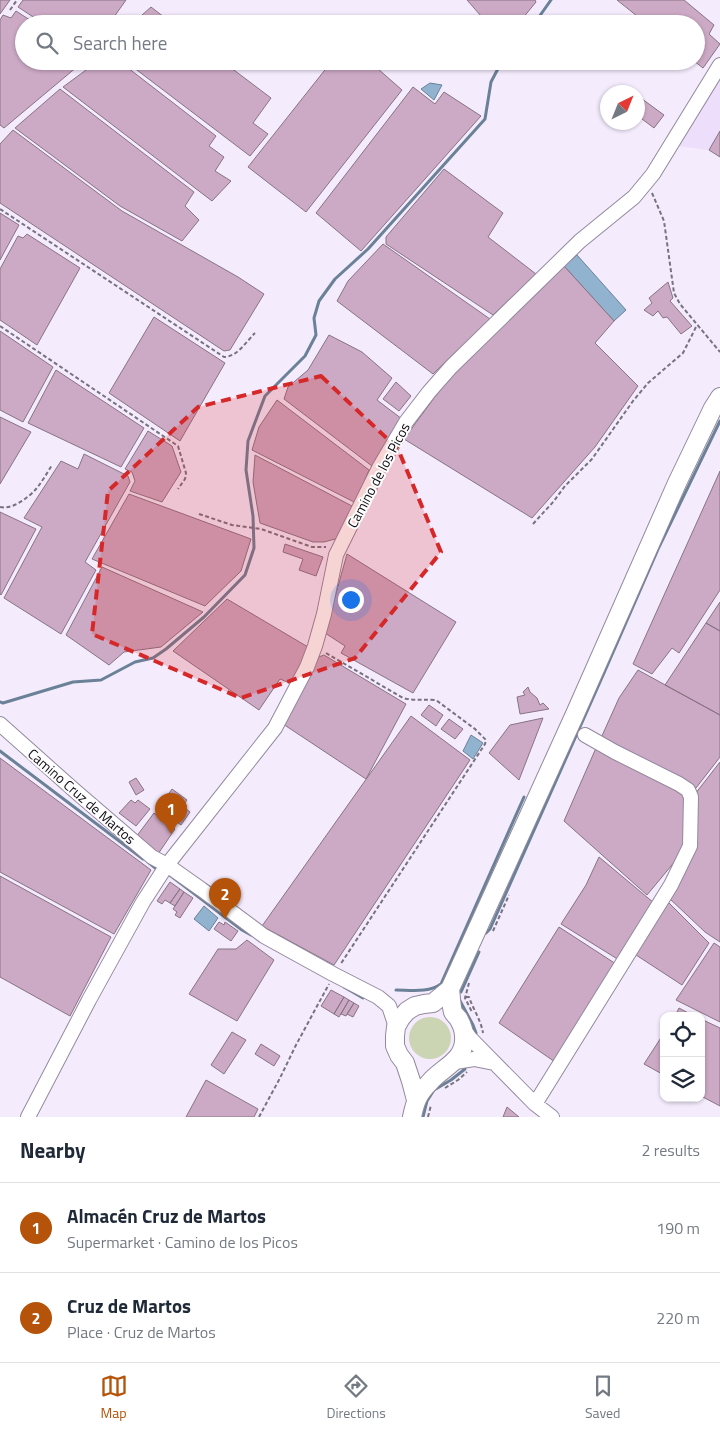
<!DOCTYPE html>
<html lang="en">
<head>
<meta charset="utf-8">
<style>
	body { margin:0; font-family:"Titillium Web",sans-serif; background:#f6f6f7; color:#1f2937 }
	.controls { position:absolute; right:15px; bottom:15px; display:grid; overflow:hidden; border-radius:10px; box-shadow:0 1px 4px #0004 }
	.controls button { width:45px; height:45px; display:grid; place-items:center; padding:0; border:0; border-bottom:1px solid #e0e1e3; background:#fff; color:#1f2937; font:25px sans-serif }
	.compass { position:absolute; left:600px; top:85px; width:45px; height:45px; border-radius:50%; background:#fff; box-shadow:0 1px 4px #0004; rotate:43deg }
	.you { position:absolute; left:350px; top:599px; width:18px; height:18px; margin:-12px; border:4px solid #fff; border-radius:50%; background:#1a73e8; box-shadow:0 0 0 8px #1a73e833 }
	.badge { display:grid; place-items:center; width:32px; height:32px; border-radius:50%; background:#b45309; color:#fff; font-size:16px; font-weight:700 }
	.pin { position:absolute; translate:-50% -41px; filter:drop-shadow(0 1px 2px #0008) }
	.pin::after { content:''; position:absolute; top:26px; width:18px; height:15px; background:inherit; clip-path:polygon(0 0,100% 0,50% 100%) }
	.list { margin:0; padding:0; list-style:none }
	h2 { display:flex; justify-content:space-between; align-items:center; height:65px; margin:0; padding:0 20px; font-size:21px }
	h2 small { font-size:16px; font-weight:400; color:#747a83 }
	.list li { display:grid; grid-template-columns:32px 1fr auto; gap:15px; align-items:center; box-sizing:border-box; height:90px; padding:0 20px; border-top:1px solid #e0e1e3 }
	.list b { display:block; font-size:19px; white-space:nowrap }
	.list p { margin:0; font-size:16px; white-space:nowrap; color:#747a83 }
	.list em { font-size:16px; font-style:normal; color:#747a83 }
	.icon { flex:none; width:28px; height:28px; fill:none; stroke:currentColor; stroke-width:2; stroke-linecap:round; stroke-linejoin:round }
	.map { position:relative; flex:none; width:720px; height:1117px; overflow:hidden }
	.search { position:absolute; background:#fff; box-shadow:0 1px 4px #0004; left:15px; right:15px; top:15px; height:55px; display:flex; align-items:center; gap:12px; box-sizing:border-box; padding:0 18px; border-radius:28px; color:#747a83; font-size:19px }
	.sheet { height:245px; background:#fff }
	nav { display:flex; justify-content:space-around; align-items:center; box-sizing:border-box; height:70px; border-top:1px solid #e0e1e3; background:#fff; font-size:14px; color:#747a83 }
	nav a { display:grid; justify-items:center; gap:2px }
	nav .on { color:#b45309 }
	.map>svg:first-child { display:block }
	.built { fill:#eddefb }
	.green { fill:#cbd4b3 }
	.water { fill:#91b3cf; stroke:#6a8197 }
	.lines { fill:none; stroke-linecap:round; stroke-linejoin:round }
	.stream { stroke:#6a8197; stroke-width:3 }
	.building { fill:#cca9c5; stroke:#877483 }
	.minor-casing { stroke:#93899d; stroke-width:16 }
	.major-casing { stroke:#93899d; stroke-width:20 }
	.path { stroke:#78727e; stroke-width:2; stroke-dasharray:4 2.5; stroke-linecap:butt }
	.minor { stroke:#fff; stroke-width:14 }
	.major { stroke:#fff; stroke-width:18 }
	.marked { fill:#d62828; fill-opacity:0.2; stroke:#d62828; stroke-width:4; stroke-dasharray:10 6; stroke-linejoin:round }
	.labels { text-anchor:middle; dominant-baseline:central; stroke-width:4; stroke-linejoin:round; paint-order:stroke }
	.street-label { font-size:14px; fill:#0f0c13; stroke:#fdfdfd }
</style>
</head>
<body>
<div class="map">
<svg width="720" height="1117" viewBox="0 0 720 1117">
	<rect width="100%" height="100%" fill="#f4ebfd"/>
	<path class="built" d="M720,73V157L709,150L678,146Z"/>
	<path class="green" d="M409 1038a21 21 0 1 1 42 0a21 21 0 1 1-42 0Z"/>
	<path class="water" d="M430,83L442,85L434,100L421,89Z
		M577,255L626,310L614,321L564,266Z
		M471,735L483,743L473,759L463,751Z
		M204,906L218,918L209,931L194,919Z"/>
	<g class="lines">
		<path class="stream" d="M534,24L551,0
			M0,702L3,703L73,682L101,680L135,662L153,658L166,649L204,617L245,575L254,548L253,516L246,470L248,441L265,396L305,356L316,335L314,318L319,301L335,279L368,249L485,119L491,82L502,61
			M0,751L143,859
			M148,862L159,871
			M165,873L171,876L242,930L251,935
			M486,933L490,929L604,673L659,547L720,421
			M344,987L363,998
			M396,990C410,990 429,993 441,984L524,797
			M461,992L479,952
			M459,999L473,1025L476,1033
			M423,1117L427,1101L434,1090L451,1080L465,1069"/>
	</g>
	<path class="building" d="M0,0H10L0,14Z
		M23,0H126L109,24H44L18,7Z
		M467,0H535L536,2L518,24H488Z
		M617,0H684L714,25L709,34L720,44L703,68L694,61H696V24H647Z
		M151,7L173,24H132Z
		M16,11L36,24H24V61H84L4,128L0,125V20L3,15L11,18Z
		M93,61H119L216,136L209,146L224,157L215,171L231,181L212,201L63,87L86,70Z
		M125,61H222L271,98L253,123L268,134L250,156Z
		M332,61H383L377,68L402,90L306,212L248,167Z
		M413,87L435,104L444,92L481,116L361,251L316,213Z
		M60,89L194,192L185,206L199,220L182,241L120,206L15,128Z
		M638,96L664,115L654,128L638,116Z
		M13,130L122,211L238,277L264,294L230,350L224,351L0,203V144Z
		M720,131V157L709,150Z
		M444,169L503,213L488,237L536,274L493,315L386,244V237Z
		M0,213L19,225L0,260Z
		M27,234L80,268L37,345L0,320V269L18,236L23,238Z
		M383,244L490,319L433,374L337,301L348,281Z
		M564,266L614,321L595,343L638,386L595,447L532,518L404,439L445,383Z
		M668,282L673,298L670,301L692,326L681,334L667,317L663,318L658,311L653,316L644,310L652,303L649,298Z
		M154,317L225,363L180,441L109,393Z
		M0,331L53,367L23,422L0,410Z
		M329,335L362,352L392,378L377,400L402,419L372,466L284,399L288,387L308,370Z
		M56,370L144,428L121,467L28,423Z
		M396,382L411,396L399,411L383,399Z
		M277,400L369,470L356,503L252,450L259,427Z
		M0,417L31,432L0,484Z
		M148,431L172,446L181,472L162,502L130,491L135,481L132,472L125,469Z
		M84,454L128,476L130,482L85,562L96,570L61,634L4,598L42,527L24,518L61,461L78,469Z
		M255,455L352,506L339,538L324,542H313L260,523L253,482Z
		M720,471V590L679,653L672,648L652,674L633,664Z
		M129,494L251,539L241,571L205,606L92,559Z
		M0,512L36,529L1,595L0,594Z
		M285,544L323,557L316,576L299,570L303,559L283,552Z
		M347,554L456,622L413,693L341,653L345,646L325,633Z
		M102,567L203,612L161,647L124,652L109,665L66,635Z
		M227,599L308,647L292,684L280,679L259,710L173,651Z
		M720,602V631L706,623Z
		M706,623L720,631V715L665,685Z
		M324,655L406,704L366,779L283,724L316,658Z
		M638,670L720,715V757L696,788L601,738L619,698Z
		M528,687L530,692L537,698L540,705L543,703L549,709L520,714L517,697L525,695L523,692Z
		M429,705L443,715L436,726L421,715Z
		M411,716L470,760L334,965L262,926Z
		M543,718L519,780L489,753L510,725Z
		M449,719L463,729L455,739L441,729Z
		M596,748L685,794L684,846L681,854L647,895L564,821Z
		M0,758L151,870L114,934L0,872Z
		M720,762V942L705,932L669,898L693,849L695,794Z
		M136,778L144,790L136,795L129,782Z
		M172,789L187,800L184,804L187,806L185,808L190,812L181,825L159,808Z
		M131,800L135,803L138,800L150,809L136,826L119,813Z
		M154,813L175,829L158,854L136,837Z
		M599,857L654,903L619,960L561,924L586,885Z
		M0,876L111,937L70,1016L0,977Z
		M170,882L180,889L170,903L165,900L162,904L157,901Z
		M180,889L184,892L175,906L170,903Z
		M184,892L193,898L180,918L175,915L177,912L173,909Z
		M666,900L709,943L682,985L633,953Z
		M219,922L224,925L225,922L238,931L231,941L214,929Z
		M559,927L616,964L555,1062L499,1023Z
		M247,940L274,960L237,1021L189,994L218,949H236Z
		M714,943L720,947V1022L676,1000Z
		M331,990L344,997L334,1014L321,1006Z
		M344,997L349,1000L339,1017L334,1014Z
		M349,1000L354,1003L346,1016L341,1014Z
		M354,1003L359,1006L353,1017L347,1014Z
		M679,1008L694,1016H675Z
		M701,1019L720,1028V1106L701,1096Z
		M232,1032L246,1040L224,1074L211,1065Z
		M664,1033V1075L644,1064Z
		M261,1044L280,1056L274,1066L255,1054Z
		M206,1080L258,1109L254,1117H186Z
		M507,1107L519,1117H503Z"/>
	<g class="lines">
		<g class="minor-casing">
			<path id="minor" d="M0,724L74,790L152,857L167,865L201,889L264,936L333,974L378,997L389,1006L396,1027
				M463,1028L470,1038L535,1104L552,1117
				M455,1062L474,1059L494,1063
				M535,1104L671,885L690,846L691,797L688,790L679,784L615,752L585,735
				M28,1117L89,1000L143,902L167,865L275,728L307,667L315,646L324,614L336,555L379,468L406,422L429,392L451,367L580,241L634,197L653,174L720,65"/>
		</g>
		<g class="major-casing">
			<path id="major" d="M416,1100L411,1081L405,1063L399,1055L395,1046V1036L396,1027L401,1018L407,1011L415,1006L424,1004L433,1003L450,989L575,714L677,483L713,408L720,397
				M412,1117C415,1102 418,1094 429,1083C442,1067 466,1061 464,1036C464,1030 461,1023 458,1018C456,1016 454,1014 453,1012C451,1005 451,996 450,989"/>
		</g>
		<path class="path" d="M10,10L17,0
			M652,193L664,221L674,293L680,304L720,352
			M0,209L224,357C237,357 246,342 255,333
			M0,326L178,446L186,473L185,479L178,489
			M0,507C12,510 28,498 36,489C42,482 47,473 52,465
			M199,514L232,525L261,529L312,547H326
			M533,524L554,501L565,486L592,459L633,401L648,383L683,353L697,325
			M326,653L403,698C415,701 424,699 436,700L475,729L486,740L485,744L340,965
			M493,931L509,895
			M469,983L465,998L472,1012
			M466,997H469C473,1009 481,1020 483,1033
			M445,1088L458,1080L467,1072
			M259,1117L280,1078L296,1045L329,984
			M428,1117L431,1105"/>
		<use href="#minor" class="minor"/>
		<use href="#major" class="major"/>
	</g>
	<path class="marked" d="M321,376L398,449L441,552L355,658L241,698L92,634L108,491L198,407Z"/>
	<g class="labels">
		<g class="street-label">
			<text transform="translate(378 475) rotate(-62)">Camino de los Picos</text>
			<text transform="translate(82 796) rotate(41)">Camino Cruz de Martos</text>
		</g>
	</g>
</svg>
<div class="controls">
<button><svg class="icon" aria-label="locate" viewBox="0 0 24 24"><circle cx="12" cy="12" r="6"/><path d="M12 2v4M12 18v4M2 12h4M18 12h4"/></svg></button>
<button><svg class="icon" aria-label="layers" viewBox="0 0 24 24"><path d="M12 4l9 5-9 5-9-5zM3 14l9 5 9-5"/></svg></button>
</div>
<svg class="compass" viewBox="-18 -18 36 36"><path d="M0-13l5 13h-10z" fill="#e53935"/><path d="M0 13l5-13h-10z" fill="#747a83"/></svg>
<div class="you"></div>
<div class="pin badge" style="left:171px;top:834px">1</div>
<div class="pin badge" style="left:225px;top:919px">2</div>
<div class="search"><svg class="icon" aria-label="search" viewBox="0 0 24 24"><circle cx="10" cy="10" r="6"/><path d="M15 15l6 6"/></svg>Search here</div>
</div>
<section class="sheet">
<h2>Nearby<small>2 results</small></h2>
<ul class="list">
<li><span class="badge">1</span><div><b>Almacén Cruz de Martos</b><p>Supermarket · Camino de los Picos</p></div><em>190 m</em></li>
<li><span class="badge">2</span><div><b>Cruz de Martos</b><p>Place · Cruz de Martos</p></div><em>220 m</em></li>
</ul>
</section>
<nav>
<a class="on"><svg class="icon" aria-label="map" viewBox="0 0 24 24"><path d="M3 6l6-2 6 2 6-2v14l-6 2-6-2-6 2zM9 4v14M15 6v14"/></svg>Map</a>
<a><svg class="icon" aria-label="directions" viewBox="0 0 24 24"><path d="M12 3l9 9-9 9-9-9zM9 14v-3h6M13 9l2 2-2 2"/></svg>Directions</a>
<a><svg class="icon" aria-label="saved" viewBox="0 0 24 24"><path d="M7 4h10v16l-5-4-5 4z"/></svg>Saved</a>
</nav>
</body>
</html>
